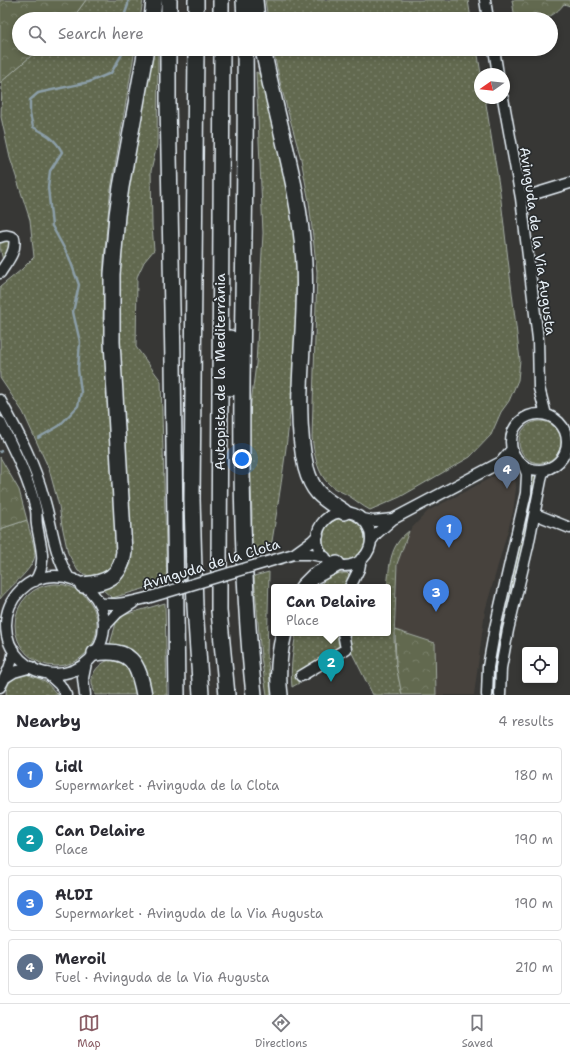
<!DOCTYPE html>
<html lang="en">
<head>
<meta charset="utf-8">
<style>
	body { margin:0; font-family:"Shantell Sans",sans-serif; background:#f7f7f7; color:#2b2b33 }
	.controls { position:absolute; right:12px; bottom:12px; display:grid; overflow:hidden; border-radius:4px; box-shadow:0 2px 6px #0003 }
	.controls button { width:36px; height:36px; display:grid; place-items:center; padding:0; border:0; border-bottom:1px solid #e1e1e2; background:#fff; color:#2b2b33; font:20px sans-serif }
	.compass { position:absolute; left:474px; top:68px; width:36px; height:36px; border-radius:50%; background:#fff; box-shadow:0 2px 6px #0003; rotate:256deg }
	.you { position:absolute; left:242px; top:459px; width:14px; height:14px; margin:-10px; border:3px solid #fff; border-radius:50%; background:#1a73e8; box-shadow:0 0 0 6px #1a73e833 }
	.badge { display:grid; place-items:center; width:26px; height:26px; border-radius:50%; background:#8a5d65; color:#fff; font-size:13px; font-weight:700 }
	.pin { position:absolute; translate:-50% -33px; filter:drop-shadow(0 1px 2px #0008) }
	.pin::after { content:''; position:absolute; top:21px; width:14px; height:12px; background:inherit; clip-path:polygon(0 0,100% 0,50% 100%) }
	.popup { position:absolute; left:271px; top:584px; width:120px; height:52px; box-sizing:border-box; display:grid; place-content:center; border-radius:4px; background:#fff; filter:drop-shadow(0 1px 3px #0005); font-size:13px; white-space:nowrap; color:#7c7c81 }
	.popup b { font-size:15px; color:#2b2b33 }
	.popup::after { content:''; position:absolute; left:50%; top:100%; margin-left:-8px; border:8px solid transparent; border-top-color:#fff }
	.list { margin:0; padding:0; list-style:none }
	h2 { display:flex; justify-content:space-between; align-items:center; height:52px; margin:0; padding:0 16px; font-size:17px }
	h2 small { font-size:13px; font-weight:400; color:#7c7c81 }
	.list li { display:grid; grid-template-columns:26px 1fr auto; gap:12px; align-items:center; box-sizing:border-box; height:56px; margin:0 8px 8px; padding:0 8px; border:1px solid #e1e1e2; border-radius:4px }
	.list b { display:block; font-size:15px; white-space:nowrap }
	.list p { margin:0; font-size:13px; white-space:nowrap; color:#7c7c81 }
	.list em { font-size:13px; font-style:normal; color:#7c7c81 }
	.icon { flex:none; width:22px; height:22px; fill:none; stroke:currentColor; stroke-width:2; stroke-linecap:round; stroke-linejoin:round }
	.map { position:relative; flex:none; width:570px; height:695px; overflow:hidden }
	.search { position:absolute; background:#fff; box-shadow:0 2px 6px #0003; left:12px; right:12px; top:12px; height:44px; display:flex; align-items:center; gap:10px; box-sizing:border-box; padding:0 14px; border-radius:22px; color:#7c7c81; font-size:15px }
	.sheet { height:308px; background:#fff }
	nav { display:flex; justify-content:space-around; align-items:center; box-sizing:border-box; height:56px; border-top:1px solid #e1e1e2; background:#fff; font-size:11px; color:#7c7c81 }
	nav a { display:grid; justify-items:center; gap:2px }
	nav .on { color:#8a5d65 }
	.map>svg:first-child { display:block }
	.built { fill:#47433e }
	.grass { fill:url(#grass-dots); stroke:#a5ada4 }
	.forest { fill:url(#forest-crowns); stroke:#a5ada4 }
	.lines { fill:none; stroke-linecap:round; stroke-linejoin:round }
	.stream { stroke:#8b9ea8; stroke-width:2.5 }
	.minor-casing { stroke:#e8f1f8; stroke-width:13 }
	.highway-casing { stroke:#e8f1f8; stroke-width:18 }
	.minor { stroke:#2a2d2e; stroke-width:10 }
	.highway { stroke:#2a2d2e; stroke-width:15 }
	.minor-bridge-casing { stroke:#e8f1f8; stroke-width:13; stroke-linecap:butt }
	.minor-bridge { stroke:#2a2d2e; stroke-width:10 }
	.labels { text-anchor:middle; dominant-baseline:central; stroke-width:3.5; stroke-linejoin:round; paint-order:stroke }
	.street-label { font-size:14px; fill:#e8f1f8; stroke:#2a2d2e }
</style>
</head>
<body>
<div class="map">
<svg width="570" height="695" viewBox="0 0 570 695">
	<defs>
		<pattern id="grass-dots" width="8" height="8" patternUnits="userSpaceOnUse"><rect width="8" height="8" fill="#62694f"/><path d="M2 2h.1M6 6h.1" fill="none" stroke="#787f69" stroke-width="1.8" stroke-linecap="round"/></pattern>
		<pattern id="forest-crowns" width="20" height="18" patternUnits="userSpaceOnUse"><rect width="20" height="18" fill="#62694f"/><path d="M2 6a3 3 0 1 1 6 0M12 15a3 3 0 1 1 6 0" fill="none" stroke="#787f69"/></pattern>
	</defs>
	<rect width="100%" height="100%" fill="#373735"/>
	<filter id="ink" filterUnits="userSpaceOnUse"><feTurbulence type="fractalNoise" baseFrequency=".025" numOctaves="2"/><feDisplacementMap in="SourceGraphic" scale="8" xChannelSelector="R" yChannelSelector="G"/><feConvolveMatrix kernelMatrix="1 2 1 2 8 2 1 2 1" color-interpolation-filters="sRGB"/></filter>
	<g filter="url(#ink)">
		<path class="built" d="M514,470L515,472L516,488L513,512L485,611L474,695H436L435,643L395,630L397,564L409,531L428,511L504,471Z"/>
		<path class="grass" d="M86,0H143L140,19H72Z
			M265,0H468L471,19H268Z
			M39,49H135L110,195L104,259L103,321L119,551L112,569L102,576L92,578L78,571L68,553L62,525L59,506L49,469L23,412L0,378V287L21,270L34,257L30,220L10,158L1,117L2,81Z
			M151,49H158L157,145L151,171L152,226L154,250L144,262L137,277L136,347L161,381L167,582L112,598L102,589L120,582L131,564L129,501L117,312L118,277L123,215Z
			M273,49H477L481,74H480V98H485L500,192L520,360L518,380L509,401L501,412L491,435L470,457L400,497L370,510C362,506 357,501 349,496C343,492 335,490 330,485C317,474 314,453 312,437L317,272L309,202L301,159L281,86Z
			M256,72L260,74C274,135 292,196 296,258C297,274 296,290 296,306C296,385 285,463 272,541C269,554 263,553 251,557L252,515L249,419L256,364L263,233Z
			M0,240H9L11,247L3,261L0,247Z
			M519 442a21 21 0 1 1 42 0a21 21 0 1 1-42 0Z
			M532,474L538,475L528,529L510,596L504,627L497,695H491L493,666L499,629Z
			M323 539a21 21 0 1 1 42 0a21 21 0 1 1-42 0Z
			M27,520C29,531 34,542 35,553C36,568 9,587 0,599V529Z
			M409,531L397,564L394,638L396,665L402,695H373L350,649L345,633H388V587H387C390,564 389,546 409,531Z
			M269,572L267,656L272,695H267L261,657L254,576Z
			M340,573H347L349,575V580L345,587H317L329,577Z
			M15 625a41 41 0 1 1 82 0a41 41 0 1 1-82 0Z
			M165,603L167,695H153C149,683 141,657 131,650C125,645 117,645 110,644L116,623L124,615Z
			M296,633H339L340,647L297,678L299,683L292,687C290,669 293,651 296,633Z
			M110,660L126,664L131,676L137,695H95C94,690 91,683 92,678C94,669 102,662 110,660Z
			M23,673L45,681L58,695H6C6,683 12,677 23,673Z"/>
		<path class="forest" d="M0,0H86L72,19H19V49H39L0,83Z
			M512,0H570V6L564,4C549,23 537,19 515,19Z
			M0,457L19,490L27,520L0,529Z
			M395,630L435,643L436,695H402L396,665Z"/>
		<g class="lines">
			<path class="stream" d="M123,19L128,5V0
				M38,438L59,426L78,406L81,392L78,369L80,342L73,312L79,285L69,257L52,226L48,187L50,171L62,152C56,139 46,134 33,127L30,114V100L38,93L89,82L111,73L125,49
				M0,452L1,451"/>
			<g class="minor-casing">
				<path id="minor" d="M485,0L488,19
					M494,49L498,74
					M503,98L521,198L538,339L539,388L546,415
					M521,198L570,183
					M0,237C6,235 9,235 14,238C17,251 7,262 0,273
					M0,400C18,432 35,464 44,499C52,525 54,555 69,578
					M511 442a28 28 0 1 1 56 0a28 28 0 1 1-56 0Z
					M0,422C14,450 29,479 36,510C37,515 36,520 37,525C40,546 48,561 35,581
					M317 539a27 27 0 1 1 54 0a27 27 0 1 1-54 0Z
					M535,514L570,528
					M363,519L373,521L393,519
					M371,541L376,534L393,519L501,462L512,449
					M294,554L312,541L318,535
					M267,562L294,554H310L325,557
					M6 625a49 49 0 1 1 98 0a49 49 0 1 1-98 0Z
					M350,587L359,569L361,559
					M99,603C114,606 131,602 147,598
					M104,627L117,613L133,603
					M47,673L60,685L66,695
					M301,676L346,649L343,633
					M6,677L14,672L32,667
					M0,687C7,674 12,664 14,650
					M85,695L83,678L86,663
					M487,695L488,667L495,628L526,493L527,474L524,466
					M500,695L501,668L508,630L528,546L542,475L545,470"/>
			</g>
			<g class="highway-casing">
				<path id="highway" d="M196,0V19
					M221,0V19
					M244,0L245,19
					M255,0L257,19
					M152,19L154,0
					M169,19V0
					M168,49V102L173,362L177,695
					M196,49L192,499L195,607L201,695
					M222,49L219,562V611L227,695
					M245,49C248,264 231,480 254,695
					M263,49C277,122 301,191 304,265C308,331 291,403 306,468C313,494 323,498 344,512
					M230,338L231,388
					M83,585C106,583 121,577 124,552L112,342V274L117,215L121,187L146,49
					M303,587L314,576L337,564
					M95,653C131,648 138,662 144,695
					M280,695C277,674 279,654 284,633"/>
			</g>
			<use href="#minor" class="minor"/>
			<use href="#highway" class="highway"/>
			<g class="minor-bridge-casing">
				<path id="minor-bridge" d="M147,598L267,562"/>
			</g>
			<use href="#minor-bridge" class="minor-bridge"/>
		</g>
	</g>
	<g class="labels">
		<g class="street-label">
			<text transform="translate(538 241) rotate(82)">Avinguda de la Via Augusta</text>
			<text transform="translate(220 372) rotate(-90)">Autopista de la Mediterrània</text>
			<text transform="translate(211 564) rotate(-17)">Avinguda de la Clota</text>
		</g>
	</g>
</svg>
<div class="controls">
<button><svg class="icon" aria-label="locate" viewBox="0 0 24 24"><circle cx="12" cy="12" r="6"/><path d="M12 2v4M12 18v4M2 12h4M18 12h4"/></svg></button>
</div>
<svg class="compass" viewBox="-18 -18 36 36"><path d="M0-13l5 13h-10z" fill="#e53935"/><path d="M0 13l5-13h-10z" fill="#7c7c81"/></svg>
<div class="you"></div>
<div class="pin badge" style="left:449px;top:548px;background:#3f7fe0">1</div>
<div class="pin badge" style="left:331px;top:682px;background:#0f9aa8">2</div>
<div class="popup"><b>Can Delaire</b>Place</div>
<div class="pin badge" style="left:436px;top:612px;background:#3f7fe0">3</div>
<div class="pin badge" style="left:507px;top:489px;background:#5c6f8a">4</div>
<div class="search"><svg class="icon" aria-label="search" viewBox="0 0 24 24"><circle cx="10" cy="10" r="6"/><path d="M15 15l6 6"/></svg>Search here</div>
</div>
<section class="sheet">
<h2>Nearby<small>4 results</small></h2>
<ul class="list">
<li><span class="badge" style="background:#3f7fe0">1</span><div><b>Lidl</b><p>Supermarket · Avinguda de la Clota</p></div><em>180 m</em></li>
<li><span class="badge" style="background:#0f9aa8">2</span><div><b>Can Delaire</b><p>Place</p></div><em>190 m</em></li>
<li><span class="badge" style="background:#3f7fe0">3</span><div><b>ALDI</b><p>Supermarket · Avinguda de la Via Augusta</p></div><em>190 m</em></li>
<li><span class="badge" style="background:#5c6f8a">4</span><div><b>Meroil</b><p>Fuel · Avinguda de la Via Augusta</p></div><em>210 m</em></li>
</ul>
</section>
<nav>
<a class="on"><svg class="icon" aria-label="map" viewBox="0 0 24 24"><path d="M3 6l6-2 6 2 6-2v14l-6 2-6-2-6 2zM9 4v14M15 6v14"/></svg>Map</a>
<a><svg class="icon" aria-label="directions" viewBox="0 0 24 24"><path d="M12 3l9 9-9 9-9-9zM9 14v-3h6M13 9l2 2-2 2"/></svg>Directions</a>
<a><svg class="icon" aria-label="saved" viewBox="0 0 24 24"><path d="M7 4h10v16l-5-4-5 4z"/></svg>Saved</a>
</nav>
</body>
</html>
